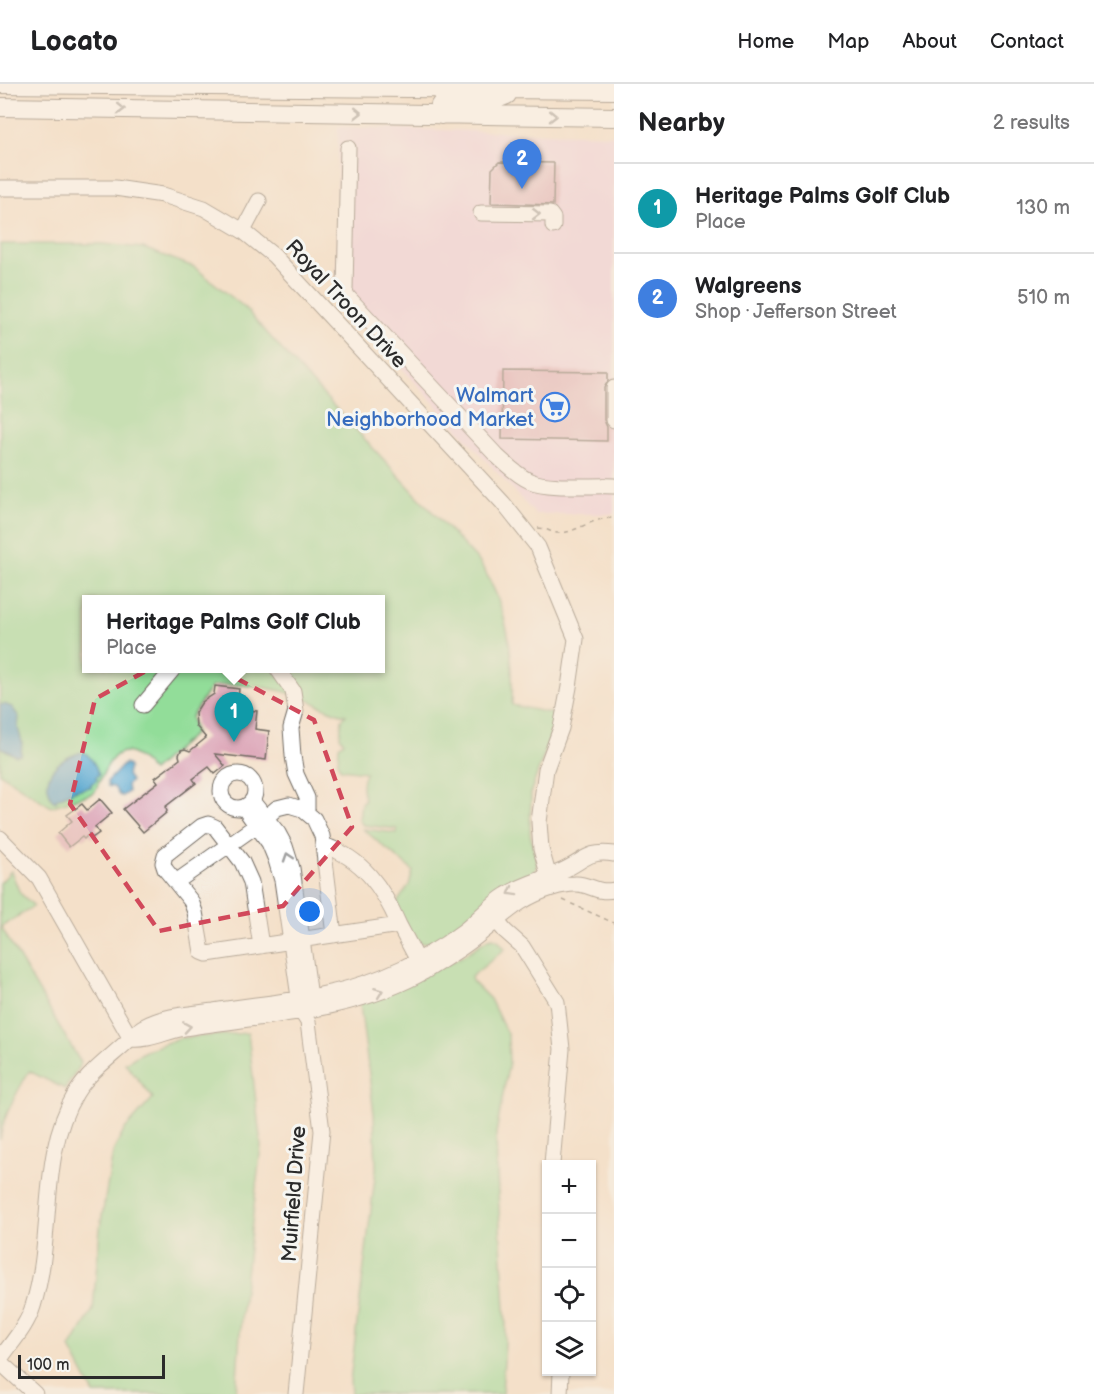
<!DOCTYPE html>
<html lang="en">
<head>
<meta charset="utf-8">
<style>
	body { margin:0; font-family:"Balsamiq Sans",sans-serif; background:#f2f2f2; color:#202124 }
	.controls { position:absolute; right:18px; bottom:18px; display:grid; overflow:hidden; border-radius:0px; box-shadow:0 2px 4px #0004 }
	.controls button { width:54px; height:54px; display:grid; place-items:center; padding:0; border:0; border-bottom:2px solid #e0e0e0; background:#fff; color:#202124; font:30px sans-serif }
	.scale { position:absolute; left:18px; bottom:15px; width:147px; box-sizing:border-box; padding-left:6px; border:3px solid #2b2b2b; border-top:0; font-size:16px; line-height:21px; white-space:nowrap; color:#2b2b2b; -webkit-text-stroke:4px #f6f6f2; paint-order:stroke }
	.you { position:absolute; left:310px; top:828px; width:21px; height:21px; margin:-15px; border:4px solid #fff; border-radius:50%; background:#1a73e8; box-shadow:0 0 0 9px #1a73e833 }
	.badge { display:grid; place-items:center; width:39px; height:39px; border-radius:50%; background:#db2777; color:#fff; font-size:20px; font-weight:700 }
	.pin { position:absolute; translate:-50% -50px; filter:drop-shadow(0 2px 3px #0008) }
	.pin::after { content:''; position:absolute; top:32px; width:21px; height:18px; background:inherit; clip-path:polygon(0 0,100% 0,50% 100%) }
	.popup { position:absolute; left:82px; top:511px; width:303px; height:78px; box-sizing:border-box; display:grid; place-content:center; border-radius:0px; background:#fff; filter:drop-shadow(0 2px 4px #0005); font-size:20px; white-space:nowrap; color:#757577 }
	.popup b { font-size:22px; color:#202124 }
	.popup::after { content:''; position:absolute; left:50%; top:100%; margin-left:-12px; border:12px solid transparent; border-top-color:#fff }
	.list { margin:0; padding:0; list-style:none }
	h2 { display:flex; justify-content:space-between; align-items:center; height:78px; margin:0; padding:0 24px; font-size:26px }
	h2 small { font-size:20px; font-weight:400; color:#757577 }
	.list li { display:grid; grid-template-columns:39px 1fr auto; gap:18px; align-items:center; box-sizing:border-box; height:90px; padding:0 24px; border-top:2px solid #e0e0e0 }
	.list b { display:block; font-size:22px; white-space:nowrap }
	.list p { margin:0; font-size:20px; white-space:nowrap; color:#757577 }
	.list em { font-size:20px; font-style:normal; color:#757577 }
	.icon { flex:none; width:33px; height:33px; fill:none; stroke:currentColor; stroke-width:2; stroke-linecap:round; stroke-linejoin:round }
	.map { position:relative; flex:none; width:614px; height:1310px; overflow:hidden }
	header { display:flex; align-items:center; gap:36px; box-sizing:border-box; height:84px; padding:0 30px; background:#fff; border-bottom:2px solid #e0e0e0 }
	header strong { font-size:28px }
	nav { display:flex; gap:33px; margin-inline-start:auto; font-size:21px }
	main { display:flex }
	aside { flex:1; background:#fff }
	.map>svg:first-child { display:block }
	.built { fill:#f0d0e4 }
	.green { fill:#92dd99; stroke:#5e8462; stroke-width:1.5; fill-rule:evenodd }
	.water { fill:#53a4ce; stroke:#3f687c; stroke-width:1.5 }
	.building { fill:#dda5b7 }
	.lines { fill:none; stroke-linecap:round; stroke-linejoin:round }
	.minor-casing { stroke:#716a62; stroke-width:17 }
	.major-casing { stroke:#716a62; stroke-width:20 }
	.path { stroke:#716a62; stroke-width:1.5; stroke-dasharray:4.5 4.5; stroke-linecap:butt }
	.minor { stroke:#fff; stroke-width:15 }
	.major { stroke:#fff; stroke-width:18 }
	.oneway { stroke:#a0a0a0 }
	.marked { fill:none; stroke:#d1495b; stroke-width:4.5; stroke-dasharray:12 8; stroke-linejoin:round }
	.labels { text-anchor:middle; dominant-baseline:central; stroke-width:6; stroke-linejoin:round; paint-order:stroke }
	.street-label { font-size:21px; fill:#2b2b2b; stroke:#f6f6f2 }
	.shop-label { font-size:21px; fill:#366cbe; stroke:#f6f6f2; text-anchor:end }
</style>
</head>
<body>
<header>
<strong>Locato</strong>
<nav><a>Home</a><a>Map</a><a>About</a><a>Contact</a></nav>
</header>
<main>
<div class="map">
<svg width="614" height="1310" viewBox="0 0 614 1310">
	<rect width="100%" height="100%" fill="#f6f6f2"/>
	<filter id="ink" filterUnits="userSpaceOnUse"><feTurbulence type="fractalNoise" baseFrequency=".0167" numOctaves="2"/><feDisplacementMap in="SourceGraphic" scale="12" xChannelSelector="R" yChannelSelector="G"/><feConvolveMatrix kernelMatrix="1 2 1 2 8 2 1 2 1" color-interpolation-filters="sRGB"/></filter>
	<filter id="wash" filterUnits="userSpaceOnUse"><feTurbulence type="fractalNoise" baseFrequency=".008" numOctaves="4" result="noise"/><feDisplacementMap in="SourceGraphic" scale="24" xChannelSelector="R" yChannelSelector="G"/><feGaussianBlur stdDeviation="1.35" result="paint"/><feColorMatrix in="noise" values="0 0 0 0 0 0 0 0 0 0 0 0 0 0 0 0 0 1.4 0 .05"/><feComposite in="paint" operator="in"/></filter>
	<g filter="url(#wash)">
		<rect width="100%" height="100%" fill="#f4e0c9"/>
		<path class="built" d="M338,43L614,51V430H535L337,213Z"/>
		<path class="green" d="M0,160H102L143,164L194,183L244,223L291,276L480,479C508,523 514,569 512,621L554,630L550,654L531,707L530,749L537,780L534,790C519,798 504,806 490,816C474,828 439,867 417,858C407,854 401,832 397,822L398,817L409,801L413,787L363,745L397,749V745L363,741L359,736L361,719L365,715C361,708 361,695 366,688L341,685L338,680L339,662L344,658L340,653L342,635L346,631C331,629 317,619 303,614C279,604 235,597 211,603L191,633L195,649L152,687C119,647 109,677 94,709L51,723L0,689ZM87,516H381V584H87Z
			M11,787L20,809L34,822L1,843L81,979L65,1005L29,987C17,1009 3,1031 0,1056V799Z
			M493,854L498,856L505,865L471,893L472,897L490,915L508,952L509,978L496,1049L497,1091L506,1242L502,1310H351L350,1297L376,1085L374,1030L360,920L461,873L488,855Z
			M248,949L261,1062L241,1233L236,1310H94L70,1264L93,1226L100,1144L113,1068L125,1045L153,1014L125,979L145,967L179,954Z"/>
		<path class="water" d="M4,620L12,623L19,633L18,644L22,658L21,671L16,672L0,663V621Z
			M82,668C91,671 96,682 99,691L96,693L97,696L91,700V703L76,706L56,715V718L52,716C50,710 46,702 48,696C51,681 68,672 82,668Z
			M125,679L129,683L127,691L131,697L127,701L128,708L122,712L119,711L114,703L108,702L107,698Z"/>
		<g id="blocks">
			<path class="building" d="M499,78L554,79L553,121L491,119L492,85Z
				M503,287L608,288V297L604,304V336L607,343V357L502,355Z
				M215,602L239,605L237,625L257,627L255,645L269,647L266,676L215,670L225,682L215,690L209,683L193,695L196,699L165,723L167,727L166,729L143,748L123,725L158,698L155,694L180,675L179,671L181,666L185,665L190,667L206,654L196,642L195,629L202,618L214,610Z
				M100,715L112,729L95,743L99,749L92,754L89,750L84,755L82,753L69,763L58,749L72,737L67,731L82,720L87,726Z"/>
		</g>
	</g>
	<g filter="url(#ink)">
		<use href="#blocks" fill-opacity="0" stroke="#716a62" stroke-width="1.5"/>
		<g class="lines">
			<g class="minor-casing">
				<path id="minor" d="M348,64L345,206L347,212L497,372C507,381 518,392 530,397C549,405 592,401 614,402
					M0,104H115L163,111L204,124L243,147L274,172L503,419L538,463L576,555L569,603L561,644L546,685L539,738L541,765L552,804
					M481,129L550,130L553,134V142
					M243,147L259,117
					M614,304V336
					M277,584L293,607L296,627L291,644L293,672L296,690L307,714V729
					M143,621L174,584
					M221 707a17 17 0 1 1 34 0a17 17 0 1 1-34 0Z
					M252,717L278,749L285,762L292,784L310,913L309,923
					M244,724L269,759L276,776L282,796L301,927L308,938L322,1047L296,1310
					M0,754L39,794L131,955
					M323,761C363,774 383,804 399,841
					M176,798L257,741L277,724L289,721L302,725L314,735L322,752L334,851
					M489,828L505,847L522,862L557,918L562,965L552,1080
					M261,862L251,798L242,778L215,743L208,740L202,742L165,771L163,779L165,785L191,817L195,828L202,868L207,870L399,841L424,888
					M131,955C150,957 166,947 184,944C265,931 354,929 427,886C445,875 463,864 480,850C506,830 519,814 552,804C559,802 568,800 575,800C589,799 596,810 614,806
					M0,1275C12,1258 27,1242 33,1222C55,1154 38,1071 76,1009C90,987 111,973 130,955C135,951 138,946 143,943C164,931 191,930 214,927C271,918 328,915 382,893C412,881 439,866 465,846C479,835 491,820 506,811C525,799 545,795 564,786C585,776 588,766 614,770
					M0,1278L35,1310
					M560,1310L561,1288"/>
			</g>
			<g class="major-casing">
				<path id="major" d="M0,0L614,6
					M0,23L614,33
					M441,31L440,21L443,18L492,17L507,11"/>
			</g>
			<path class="path" d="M538,444C547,444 552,450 562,449C581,446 591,434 614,434
				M563,816L614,839"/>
			<use href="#minor" class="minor"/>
			<use href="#major" class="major"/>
		</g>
		<defs><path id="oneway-chevron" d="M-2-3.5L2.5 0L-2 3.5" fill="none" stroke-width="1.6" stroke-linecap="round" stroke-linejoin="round" transform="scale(1.5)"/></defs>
		<g class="oneway">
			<use href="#oneway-chevron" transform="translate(121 25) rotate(1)"/>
			<use href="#oneway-chevron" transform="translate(358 29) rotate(1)"/>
			<use href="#oneway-chevron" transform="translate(553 32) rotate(1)"/>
			<use href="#oneway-chevron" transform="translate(536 130)"/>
			<use href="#oneway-chevron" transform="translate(288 773) rotate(-108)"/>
			<use href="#oneway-chevron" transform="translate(512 808) rotate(151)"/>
			<use href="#oneway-chevron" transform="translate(379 908) rotate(-21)"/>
			<use href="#oneway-chevron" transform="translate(187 943) rotate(-9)"/>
		</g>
	</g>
	<path d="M0 0H614V1310H0ZM184,566L314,636L352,743L283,822L159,847L70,720L95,615Z" fill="#f4e0c9" fill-opacity=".55" fill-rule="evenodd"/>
	<path class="marked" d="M184,566L314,636L352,743L283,822L159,847L70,720L95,615Z"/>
	<defs>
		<g id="supermarket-ring" transform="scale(1.5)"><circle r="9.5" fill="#f6f6f2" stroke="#3f7fe0" stroke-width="1.5"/><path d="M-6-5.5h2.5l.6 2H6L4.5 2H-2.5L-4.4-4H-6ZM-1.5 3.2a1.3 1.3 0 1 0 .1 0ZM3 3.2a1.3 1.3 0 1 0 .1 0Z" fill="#3f7fe0"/></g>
	</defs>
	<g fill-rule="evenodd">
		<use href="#supermarket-ring" x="555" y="323"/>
	</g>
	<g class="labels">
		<g class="street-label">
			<text transform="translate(346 220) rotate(47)">Royal Troon Drive</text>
			<text transform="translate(294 1110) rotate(-86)">Muirfield Drive</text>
		</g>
		<g class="shop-label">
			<text x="534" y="311">Walmart<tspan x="534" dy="24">Neighborhood Market</tspan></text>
		</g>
	</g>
</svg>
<div class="controls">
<button>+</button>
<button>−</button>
<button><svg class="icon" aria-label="locate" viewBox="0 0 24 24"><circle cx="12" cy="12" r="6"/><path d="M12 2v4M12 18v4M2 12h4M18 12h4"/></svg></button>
<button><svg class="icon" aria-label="layers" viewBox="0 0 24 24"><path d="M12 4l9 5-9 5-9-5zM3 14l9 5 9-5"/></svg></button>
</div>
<div class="scale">100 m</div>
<div class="you"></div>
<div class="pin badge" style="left:234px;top:658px;background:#0f9aa8">1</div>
<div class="popup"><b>Heritage Palms Golf Club</b>Place</div>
<div class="pin badge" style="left:522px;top:105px;background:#3f7fe0">2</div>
</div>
<aside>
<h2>Nearby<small>2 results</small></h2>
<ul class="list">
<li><span class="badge" style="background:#0f9aa8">1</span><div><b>Heritage Palms Golf Club</b><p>Place</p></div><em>130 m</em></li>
<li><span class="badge" style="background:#3f7fe0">2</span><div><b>Walgreens</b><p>Shop · Jefferson Street</p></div><em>510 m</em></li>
</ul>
</aside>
</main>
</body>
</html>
